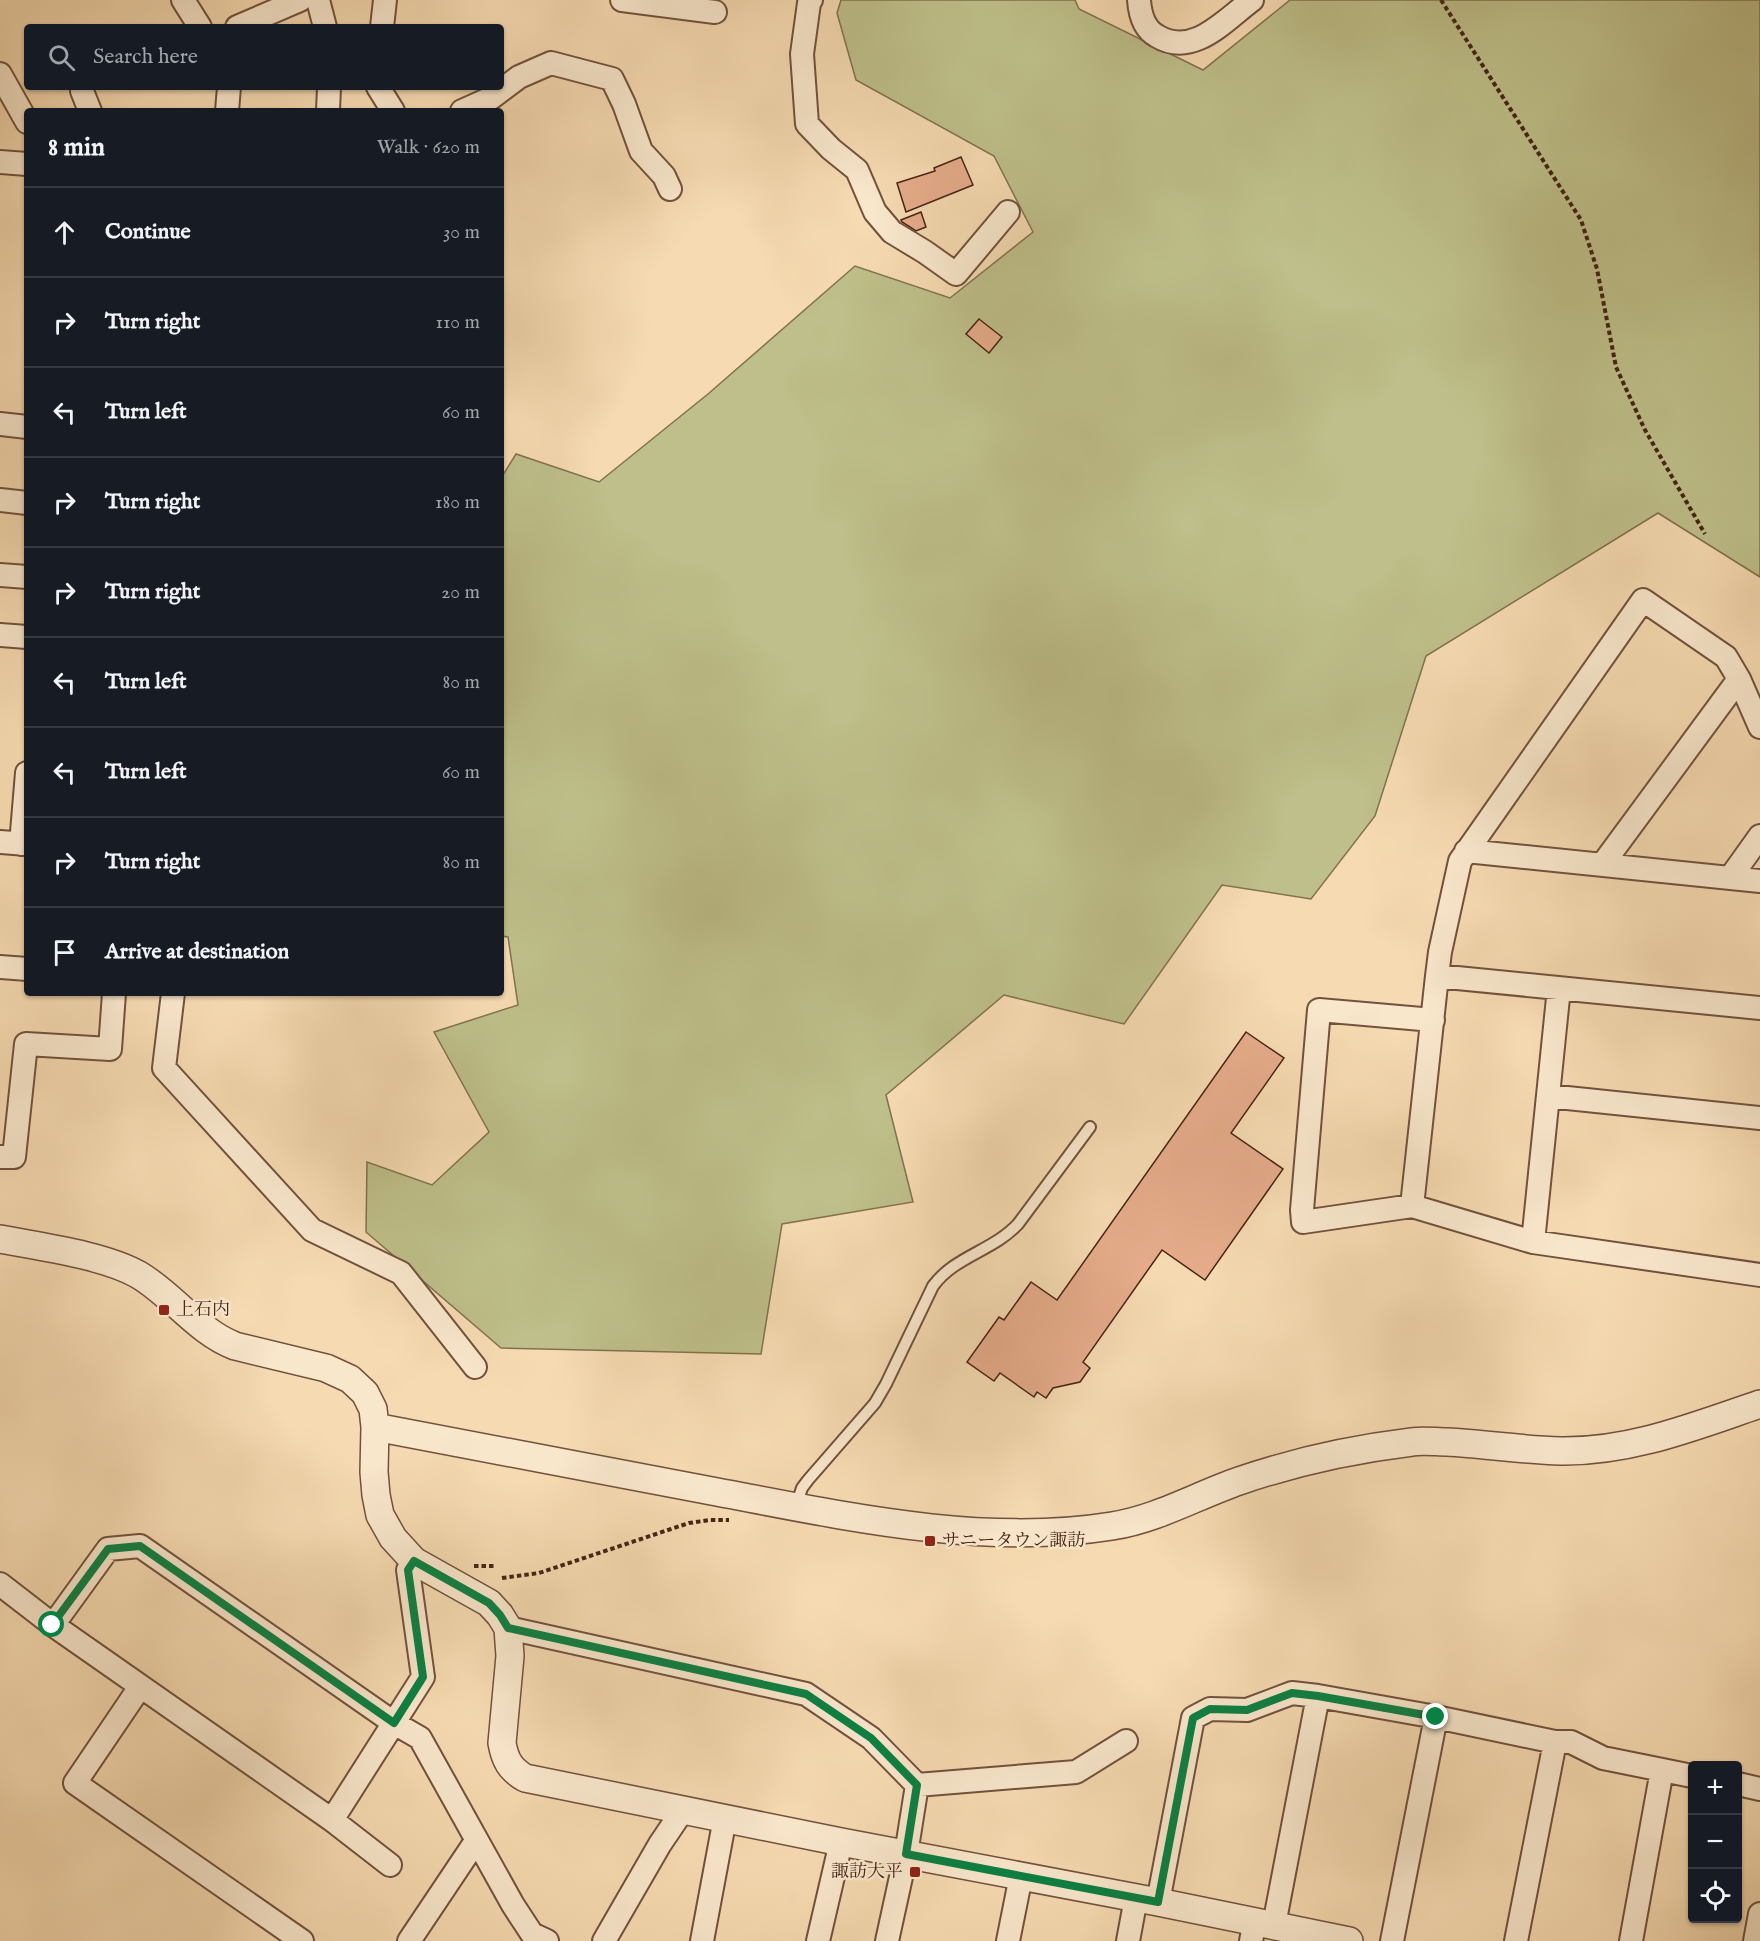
<!DOCTYPE html>
<html lang="en">
<head>
<meta charset="utf-8">
<style>
	body { margin:0; font-family:"IM FELL English","Noto Serif JP",serif; background:#242831; color:#f1f3f6 }
	.controls { position:absolute; right:18px; bottom:18px; display:grid; overflow:hidden; border-radius:6px; box-shadow:0 2px 4px #0004 }
	.controls button { width:54px; height:54px; display:grid; place-items:center; padding:0; border:0; border-bottom:2px solid #363941; background:#171b24; color:#f1f3f6; font:30px sans-serif }
	.stop { position:absolute; width:18px; height:18px; margin:-14px; border:4px solid #0b8043; border-radius:50%; background:#fff }
	.stop.end { background:#0b8043; border-color:#fff; box-shadow:0 2px 6px #0008 }
	.list { margin:0; padding:0; list-style:none }
	h2 { display:flex; justify-content:space-between; align-items:center; height:78px; margin:0; padding:0 24px; font-size:26px }
	h2 small { font-size:20px; font-weight:400; color:#9ea1a6 }
	.list li { display:grid; grid-template-columns:39px 1fr auto; gap:18px; align-items:center; box-sizing:border-box; height:90px; padding:0 24px; border-top:2px solid #363941 }
	.list b { display:block; font-size:22px; white-space:nowrap }
	.list em { font-size:20px; font-style:normal; color:#9ea1a6 }
	.icon { flex:none; width:33px; height:33px; fill:none; stroke:currentColor; stroke-width:2; stroke-linecap:round; stroke-linejoin:round }
	.map { position:relative; flex:none; width:1760px; height:1941px; overflow:hidden }
	.search { position:absolute; background:#171b24; box-shadow:0 2px 4px #0004; left:24px; top:24px; width:480px; height:66px; display:flex; align-items:center; gap:15px; box-sizing:border-box; padding:0 21px; border-radius:6px; color:#9ea1a6; font-size:22px }
	.panel { position:absolute; background:#171b24; box-shadow:0 2px 4px #0004; left:24px; top:108px; width:480px; height:888px; border-radius:6px }
	.map>svg:first-child { display:block }
	.green { fill:#bebf8a; stroke:#827150; stroke-width:1.5 }
	.building { fill:#e6ac8b; stroke:#462316; stroke-width:1.5 }
	.lines { fill:none; stroke-linecap:round; stroke-linejoin:round }
	.service-casing { stroke:#72513d; stroke-width:14 }
	.minor-casing { stroke:#72513d; stroke-width:26 }
	.tertiary-casing { stroke:#72513d; stroke-width:30 }
	.path { stroke:#462316; stroke-width:4; stroke-dasharray:4.5 3; stroke-linecap:butt }
	.service { stroke:#f9e7cc; stroke-width:10 }
	.minor { stroke:#f9e7cc; stroke-width:22 }
	.tertiary { stroke:#f9e7cc; stroke-width:27 }
	.route { stroke:#0b8043; stroke-width:8 }
	.poi-dot { fill:#8f2418; stroke:#f9e7cc; stroke-width:2 }
	.labels { text-anchor:middle; dominant-baseline:central; stroke-width:5; stroke-linejoin:round; paint-order:stroke }
	.poi-label { font-size:18px; fill:#462316; stroke:#f9e7cc; text-anchor:start }
</style>
</head>
<body>
<div class="map">
<svg width="1760" height="1941" viewBox="0 0 1760 1941">
	<rect width="100%" height="100%" fill="#f6dab1"/>
	<filter id="stains"><feTurbulence type="fractalNoise" baseFrequency=".00333" numOctaves="4"/><feColorMatrix values="0 0 0 0 .2 0 0 0 0 .09 0 0 0 0 .02 0 0 0 .5 -.17"/></filter>
	<radialGradient id="worn" r=".72"><stop offset=".6" stop-color="#630" stop-opacity="0"/><stop offset="1" stop-color="#630" stop-opacity=".3"/></radialGradient>
	<path class="green" d="M841,0H1075L1079,9L1203,70L1290,0H1760V577L1658,513L1426,656L1375,816L1311,899L1222,885L1124,1024L1004,995L886,1095L913,1202L782,1224L761,1354L501,1348L366,1232L367,1162L432,1185L489,1132L434,1032L518,1005L508,937L501,936V478L516,454L599,482L708,394L855,266L950,298L1033,232L994,156L856,80L837,13Z"/>
	<path class="building" d="M961,157L973,185L906,212L897,183L935,171L934,168Z
		M921,212L926,227L916,231L902,222L901,220Z
		M979,319L1002,337L989,353L966,334Z
		M1246,1032L1284,1058L1231,1133L1283,1169L1205,1280L1162,1250L1083,1362L1090,1368L1080,1382L1053,1388L1046,1398L1037,1392L1034,1397L1000,1373L994,1381L967,1362L999,1317L1004,1320L1031,1282L1057,1300Z"/>
	<g class="lines">
		<g class="service-casing">
			<path id="service" d="M796,1506L802,1488L808,1480L875,1403L886,1384L933,1286C955,1256 993,1251 1018,1224L1090,1127"/>
		</g>
		<g class="minor-casing">
			<path id="minor" d="M183,0L200,27
				M318,0L325,27
				M622,0L715,12
				M811,0L809,3L802,54L807,124L831,149L857,170L875,212L892,232L925,252L956,274L1008,212
				M1139,0C1140,14 1144,29 1157,36C1193,58 1225,20 1252,0
				M237,27L300,0
				M382,27L385,0
				M0,74L27,122
				M378,87L393,111
				M82,91L90,111
				M227,111L229,87
				M328,111L329,87
				M462,111L491,98L519,77L551,63L612,79L624,104L641,151L664,176L670,189
				M0,162L27,164
				M0,424L27,427
				M0,500L27,503
				M0,575L27,577
				M0,635L27,637
				M0,842L27,844
				M21,844L27,773
				M1466,851L1760,881
				M1602,865L1739,679
				M1730,878L1760,836
				M0,967L27,969
				M1437,976L1440,952L1460,861L1643,600L1726,657L1739,679L1760,727
				M173,993L164,1068L312,1230L401,1273L475,1367
				M1760,1008L1437,976L1412,1206L1533,1242L1760,1275
				M1548,1096L1760,1118
				M0,1157H14L26,1044L110,1049L114,993
				M1412,1206L1303,1222L1302,1210L1319,1010L1433,1020
				M1533,1242L1559,988
				M0,1584L53,1625L332,1820L390,1865
				M53,1625L108,1549L140,1546L394,1723L420,1738L513,1905L532,1934L547,1941
				M508,1628L806,1694L871,1738L917,1785
				M140,1687L75,1783L302,1941
				M1738,1784L1760,1789
				M332,1820L423,1677L408,1570L414,1561
				M1158,1902L1193,1718L1210,1709L1247,1710L1292,1693L1318,1696L1436,1717L1555,1742H1571L1603,1758L1692,1776
				M1274,1925L1318,1696
				M409,1941L476,1841
				M604,1941L660,1844L683,1810
				M702,1941L725,1818
				M818,1941L841,1842
				M887,1941L906,1854L917,1785L1076,1772L1126,1741
				M1008,1941L1021,1876
				M1128,1941L1136,1898
				M1251,1941L1255,1921
				M1392,1941L1436,1717
				M1516,1941L1555,1742
				M1631,1941L1662,1770
				M1755,1941L1760,1914"/>
		</g>
		<g class="tertiary-casing">
			<path id="tertiary" d="M0,1239C41,1247 104,1255 139,1275C174,1296 197,1331 235,1346L326,1368L350,1379L365,1393L373,1409L375,1427L374,1472L376,1495L380,1515L393,1538L414,1561L489,1603L500,1615L508,1628L510,1656L502,1743C505,1760 510,1769 525,1778L841,1842L1158,1902L1349,1941
				M375,1427C489,1449 603,1470 717,1492C844,1516 983,1547 1112,1526C1157,1519 1196,1496 1239,1481C1294,1462 1354,1449 1412,1442C1423,1440 1436,1442 1447,1442C1485,1444 1523,1450 1561,1451C1631,1452 1695,1426 1760,1404"/>
		</g>
		<path class="path" d="M1441,0L1581,220L1597,269L1616,367L1645,430L1705,534
			M474,1566H496
			M502,1578L539,1573L689,1523L710,1520H729"/>
		<use href="#service" class="service"/>
		<use href="#minor" class="minor"/>
		<use href="#tertiary" class="tertiary"/>
	</g>
	<g class="lines">
		<path class="route" d="M52,1625L108,1549L140,1546L394,1723L423,1677L408,1570L414,1561L489,1603L500,1615L508,1628L806,1694L871,1738L917,1785L906,1854L1158,1902L1193,1718L1210,1709L1247,1710L1292,1693L1318,1696L1436,1717"/>
	</g>
	<g class="poi-dot">
		<rect x="158" y="1304" width="12" height="12" rx="3"/>
		<rect x="924" y="1535" width="12" height="12" rx="3"/>
		<rect x="909" y="1866" width="12" height="12" rx="3"/>
	</g>
	<g class="labels">
		<g class="poi-label">
			<text x="176" y="1310">上石内</text>
			<text x="942" y="1541">サニータウン諏訪</text>
			<text x="903" y="1872" text-anchor="end">諏訪大平</text>
		</g>
	</g>
	<rect width="100%" height="100%" filter="url(#stains)"/>
	<rect width="100%" height="100%" fill="url(#worn)"/>
</svg>
<div class="controls">
<button>+</button>
<button>−</button>
<button><svg class="icon" aria-label="locate" viewBox="0 0 24 24"><circle cx="12" cy="12" r="6"/><path d="M12 2v4M12 18v4M2 12h4M18 12h4"/></svg></button>
</div>
<div class="stop" style="left:52px;top:1625px"></div>
<div class="stop end" style="left:1436px;top:1717px"></div>
<div class="search"><svg class="icon" aria-label="search" viewBox="0 0 24 24"><circle cx="10" cy="10" r="6"/><path d="M15 15l6 6"/></svg>Search here</div>
<section class="panel">
<h2>8 min<small>Walk · 620 m</small></h2>
<ul class="list">
<li><svg class="icon" aria-label="ahead" viewBox="0 0 24 24"><path d="M12 20V5M6 11l6-6 6 6"/></svg><div><b>Continue</b></div><em>30 m</em></li>
<li><svg class="icon" aria-label="right" viewBox="0 0 24 24"><path d="M7 20v-9h11M14 6l5 5-5 5"/></svg><div><b>Turn right</b></div><em>110 m</em></li>
<li><svg class="icon" aria-label="left" viewBox="0 0 24 24"><path d="M17 20v-9H6M10 6l-5 5 5 5"/></svg><div><b>Turn left</b></div><em>60 m</em></li>
<li><svg class="icon" aria-label="right" viewBox="0 0 24 24"><path d="M7 20v-9h11M14 6l5 5-5 5"/></svg><div><b>Turn right</b></div><em>180 m</em></li>
<li><svg class="icon" aria-label="right" viewBox="0 0 24 24"><path d="M7 20v-9h11M14 6l5 5-5 5"/></svg><div><b>Turn right</b></div><em>20 m</em></li>
<li><svg class="icon" aria-label="left" viewBox="0 0 24 24"><path d="M17 20v-9H6M10 6l-5 5 5 5"/></svg><div><b>Turn left</b></div><em>80 m</em></li>
<li><svg class="icon" aria-label="left" viewBox="0 0 24 24"><path d="M17 20v-9H6M10 6l-5 5 5 5"/></svg><div><b>Turn left</b></div><em>60 m</em></li>
<li><svg class="icon" aria-label="right" viewBox="0 0 24 24"><path d="M7 20v-9h11M14 6l5 5-5 5"/></svg><div><b>Turn right</b></div><em>80 m</em></li>
<li><svg class="icon" aria-label="arrive" viewBox="0 0 24 24"><path d="M6 21V4h12l-3 4 3 4H6"/></svg><div><b>Arrive at destination</b></div></li>
</ul>
</section>
</div>
</body>
</html>
